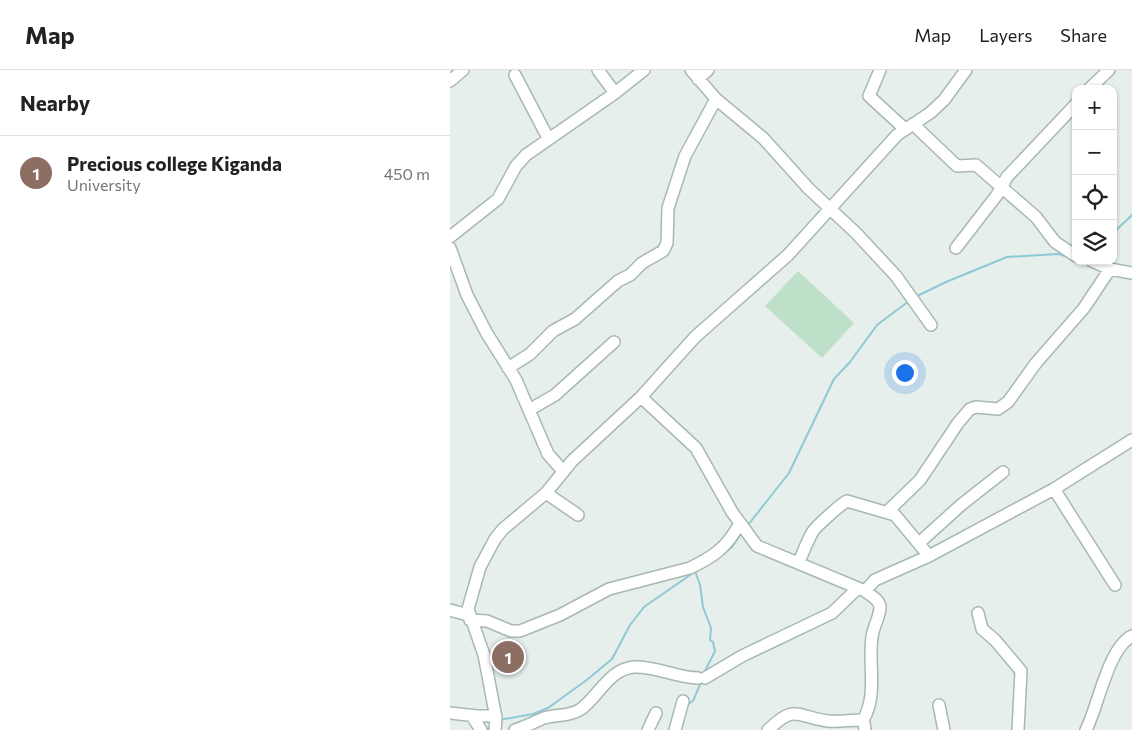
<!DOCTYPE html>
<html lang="en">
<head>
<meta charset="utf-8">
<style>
	body { margin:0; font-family:Commissioner,sans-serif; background:#f6f6f6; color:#222 }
	.controls { position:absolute; right:15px; top:15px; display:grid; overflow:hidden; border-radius:10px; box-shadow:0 1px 4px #0004 }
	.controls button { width:45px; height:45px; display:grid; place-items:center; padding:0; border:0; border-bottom:1px solid #e0e0e0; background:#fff; color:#222; font:25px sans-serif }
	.you { position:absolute; left:454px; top:302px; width:18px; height:18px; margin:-12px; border:4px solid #fff; border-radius:50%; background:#1a73e8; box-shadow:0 0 0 8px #1a73e833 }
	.badge { display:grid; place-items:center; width:32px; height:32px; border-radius:50%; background:#804e3d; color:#fff; font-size:16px; font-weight:700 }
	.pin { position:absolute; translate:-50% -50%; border:2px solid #fff; box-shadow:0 1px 5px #0006 }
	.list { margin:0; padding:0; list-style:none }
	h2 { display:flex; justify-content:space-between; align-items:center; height:65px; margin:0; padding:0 20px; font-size:21px }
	h2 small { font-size:16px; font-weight:400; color:#767676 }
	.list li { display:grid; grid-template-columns:32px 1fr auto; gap:15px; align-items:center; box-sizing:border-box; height:75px; padding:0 20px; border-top:1px solid #e0e0e0 }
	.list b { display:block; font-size:19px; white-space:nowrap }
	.list p { margin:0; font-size:16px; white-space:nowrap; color:#767676 }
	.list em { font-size:16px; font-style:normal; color:#767676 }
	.icon { flex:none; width:28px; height:28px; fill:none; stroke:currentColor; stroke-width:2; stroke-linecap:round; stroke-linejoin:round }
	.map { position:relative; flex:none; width:682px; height:660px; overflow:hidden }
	header { display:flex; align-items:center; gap:30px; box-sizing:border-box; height:70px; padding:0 25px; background:#fff; border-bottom:1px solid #e0e0e0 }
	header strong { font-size:24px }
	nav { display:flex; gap:28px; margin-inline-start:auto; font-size:18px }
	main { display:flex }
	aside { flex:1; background:#fff }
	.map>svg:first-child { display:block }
	.green { fill:#bfe0c8 }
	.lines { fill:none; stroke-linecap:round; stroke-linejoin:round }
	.stream { stroke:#8ec9d4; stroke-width:2 }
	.minor-casing { stroke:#a8b8b2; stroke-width:14 }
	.minor { stroke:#fff; stroke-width:11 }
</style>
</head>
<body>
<header>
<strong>Map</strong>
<nav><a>Map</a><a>Layers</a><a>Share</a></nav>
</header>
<main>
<aside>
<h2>Nearby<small></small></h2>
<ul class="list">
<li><span class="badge" style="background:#8d6e63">1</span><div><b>Precious college Kiganda</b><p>University</p></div><em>450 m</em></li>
</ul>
</aside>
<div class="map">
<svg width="682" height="660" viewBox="0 0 682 660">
	<rect width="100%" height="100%" fill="#e6efeb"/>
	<path class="green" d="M348,201L404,253L372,288L315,236Z"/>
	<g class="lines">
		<path class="stream" d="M663,163L682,145
			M465,227L496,212L557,187L608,184L619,187
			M298,455L339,403L384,309L400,292L427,255L459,231
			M272,485L282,477L292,462
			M245,501L250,515L253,537L261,558L260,570L263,572L265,581L254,603
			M237,635L243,631L251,612
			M49,650L83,644L98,638L138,609L162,589L180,555L194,537L243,503"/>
		<g class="minor-casing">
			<path id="minor" d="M148,0L165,23
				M241,0L266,29L313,68L359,119L406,163L446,206L481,255
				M430,0L419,26L455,59
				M65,5L98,68
				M248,9L258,0
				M0,11L13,0
				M639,19L659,0
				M463,54L507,96L526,95L586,147L605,172L626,186
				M0,167L48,129L66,96L76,85L165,23L194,0
				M0,178L17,225L36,262L66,310L98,384L113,401
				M506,178L547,125L557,107L626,34
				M642,191L660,199L682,203
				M58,298L80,284L103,261L125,249L168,211L180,205L192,193L213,181L217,173L218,138L235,86L266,29
				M191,327L246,378L282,442L307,476L415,521L425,510L479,486
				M79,340L105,325L164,272
				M604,419L665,515
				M96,423L128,445
				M437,442L470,410L508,353L520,339L526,337L548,339L558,332L586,293L634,238L660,199
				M469,473L511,435L553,402
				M349,492C353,482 357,472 362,463C364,458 391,434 397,431L445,445L479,486L604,419L682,370
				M0,540L18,545
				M528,543L532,559L545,570L571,601L568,660
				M20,550L37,551L61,561H70L110,545L159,519L240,498C265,486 277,477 290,453
				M255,608L292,586L382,543L408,518
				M489,635L494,660
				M0,643L27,646H46
				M22,646L31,660
				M413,650C428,625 418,595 422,567C423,557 430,547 430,537C430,530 420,525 415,521
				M45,660L46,648L34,585L18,539L30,497L45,469L53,459L96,423L122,391L191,327L245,267L338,185L447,65L480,43L494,30L516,0
				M65,660C75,657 84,652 94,648C106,644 119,647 131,639C149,626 159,599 184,597C206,596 227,608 248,608
				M198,660L206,643
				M225,660L233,631
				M318,660C346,633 346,647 378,651C389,652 400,650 410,650L414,653L415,660
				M636,660C648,637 658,578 682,566"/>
		</g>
		<use href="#minor" class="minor"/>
	</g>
</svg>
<div class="controls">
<button>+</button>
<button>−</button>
<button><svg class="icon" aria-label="locate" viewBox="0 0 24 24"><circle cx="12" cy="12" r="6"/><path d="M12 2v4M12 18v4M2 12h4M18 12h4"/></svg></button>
<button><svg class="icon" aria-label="layers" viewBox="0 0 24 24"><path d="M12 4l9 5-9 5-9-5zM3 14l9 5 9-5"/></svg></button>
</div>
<div class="you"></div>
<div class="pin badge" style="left:58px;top:587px;background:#8d6e63">1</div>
</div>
</main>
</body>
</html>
